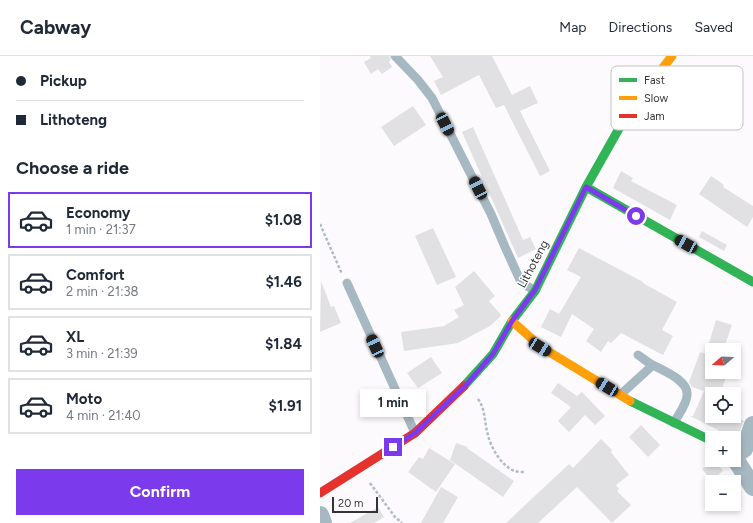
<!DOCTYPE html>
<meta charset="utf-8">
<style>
:root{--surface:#fff;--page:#f6f6f7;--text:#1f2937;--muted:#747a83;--line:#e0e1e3;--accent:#7c3aed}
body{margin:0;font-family:Figtree,sans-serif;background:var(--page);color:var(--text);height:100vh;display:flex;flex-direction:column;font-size:15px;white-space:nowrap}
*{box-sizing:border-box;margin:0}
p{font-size:13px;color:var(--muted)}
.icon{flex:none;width:22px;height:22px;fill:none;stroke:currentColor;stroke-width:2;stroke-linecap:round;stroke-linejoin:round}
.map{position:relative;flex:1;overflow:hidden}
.sheet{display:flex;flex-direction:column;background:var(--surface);width:320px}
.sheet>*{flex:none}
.hud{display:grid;align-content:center;height:88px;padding:0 16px;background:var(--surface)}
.needle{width:26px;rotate:251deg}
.controls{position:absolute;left:385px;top:287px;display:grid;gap:8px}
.controls a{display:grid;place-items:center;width:36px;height:36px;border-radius:0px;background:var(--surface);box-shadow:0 2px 6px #0003;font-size:20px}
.scale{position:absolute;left:12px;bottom:10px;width:46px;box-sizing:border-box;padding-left:4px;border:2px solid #343335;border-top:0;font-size:11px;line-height:14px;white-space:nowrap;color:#343335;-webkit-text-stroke:3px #fff;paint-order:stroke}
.end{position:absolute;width:18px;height:18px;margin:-9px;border:5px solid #7c3aed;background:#fff;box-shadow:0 0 0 2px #fff}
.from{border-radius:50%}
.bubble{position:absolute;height:28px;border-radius:0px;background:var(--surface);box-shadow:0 2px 6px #0003;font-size:13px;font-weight:700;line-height:28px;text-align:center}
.car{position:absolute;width:12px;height:24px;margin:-12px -6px;border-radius:5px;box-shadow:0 0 3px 1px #0007;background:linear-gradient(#222 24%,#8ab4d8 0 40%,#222 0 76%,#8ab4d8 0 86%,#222 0)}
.hud b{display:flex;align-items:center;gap:14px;height:38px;font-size:15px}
.hud b+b{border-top:1px solid var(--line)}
.hud i{width:10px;height:10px;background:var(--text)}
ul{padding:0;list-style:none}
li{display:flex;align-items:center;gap:12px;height:56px;margin:0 8px 6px;padding:0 8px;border:2px solid var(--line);border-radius:0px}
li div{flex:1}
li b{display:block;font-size:15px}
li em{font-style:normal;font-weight:700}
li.on{border-color:var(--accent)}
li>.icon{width:36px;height:36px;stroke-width:1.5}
h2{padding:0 16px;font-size:18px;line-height:48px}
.button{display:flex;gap:8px;margin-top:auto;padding:8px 16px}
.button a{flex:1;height:46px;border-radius:0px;background:var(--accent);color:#fff;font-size:16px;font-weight:700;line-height:46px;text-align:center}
header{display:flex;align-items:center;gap:24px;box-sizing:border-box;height:56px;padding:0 20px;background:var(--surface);border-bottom:1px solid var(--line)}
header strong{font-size:19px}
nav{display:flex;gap:22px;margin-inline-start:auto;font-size:14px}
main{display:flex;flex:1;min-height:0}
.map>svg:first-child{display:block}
.building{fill:#e1e0e2}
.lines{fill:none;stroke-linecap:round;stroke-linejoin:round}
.path{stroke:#b1bcc2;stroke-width:2.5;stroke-dasharray:3 2;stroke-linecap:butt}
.lane{stroke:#a6b8c1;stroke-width:9}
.street{stroke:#a6b8c1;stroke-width:18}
.fast{stroke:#30b455;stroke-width:9}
.slow{stroke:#ff9f0a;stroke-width:9}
.jam{stroke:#e5322d;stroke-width:9}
.route{stroke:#7c3aed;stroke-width:5}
.labels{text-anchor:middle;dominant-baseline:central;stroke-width:3;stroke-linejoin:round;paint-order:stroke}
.street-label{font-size:12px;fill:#343335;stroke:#fff}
.key{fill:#fff;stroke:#c2c2c2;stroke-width:1}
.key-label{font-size:11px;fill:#343335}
</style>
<header>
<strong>Cabway</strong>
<nav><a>Map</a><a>Directions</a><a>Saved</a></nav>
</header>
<main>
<section class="sheet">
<div class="hud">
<b><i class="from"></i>Pickup</b>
<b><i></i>Lithoteng</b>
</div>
<h2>Choose a ride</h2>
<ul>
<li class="on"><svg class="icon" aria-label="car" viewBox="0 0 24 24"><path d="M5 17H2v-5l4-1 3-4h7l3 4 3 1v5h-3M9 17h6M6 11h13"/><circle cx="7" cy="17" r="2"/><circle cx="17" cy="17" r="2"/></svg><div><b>Economy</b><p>1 min · 21:37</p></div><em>$1.08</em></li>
<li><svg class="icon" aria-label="car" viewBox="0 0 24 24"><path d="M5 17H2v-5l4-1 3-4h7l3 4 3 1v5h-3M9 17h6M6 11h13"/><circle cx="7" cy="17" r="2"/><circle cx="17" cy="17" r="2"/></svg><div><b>Comfort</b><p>2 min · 21:38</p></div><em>$1.46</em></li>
<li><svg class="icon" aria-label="car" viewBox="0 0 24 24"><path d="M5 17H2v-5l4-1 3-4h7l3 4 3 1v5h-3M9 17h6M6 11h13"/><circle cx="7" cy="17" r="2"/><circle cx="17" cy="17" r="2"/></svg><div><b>XL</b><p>3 min · 21:39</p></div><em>$1.84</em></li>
<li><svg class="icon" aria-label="car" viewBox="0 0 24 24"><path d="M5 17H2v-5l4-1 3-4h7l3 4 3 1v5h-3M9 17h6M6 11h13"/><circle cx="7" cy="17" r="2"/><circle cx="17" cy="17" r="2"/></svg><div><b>Moto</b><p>4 min · 21:40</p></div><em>$1.91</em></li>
</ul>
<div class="button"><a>Confirm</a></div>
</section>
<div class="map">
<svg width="433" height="467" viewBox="0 0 433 467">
<rect width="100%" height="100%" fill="#fcfafd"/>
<path class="building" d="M50 0H69L71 4 69 6 72 11 62 18 58 13 51 18 44 6 51 2Z
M110 0H172L192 39 210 30 218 47 200 55 230 115 220 120 184 49 176 52 159 19 121 39 114 25 123 21Z
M93 50 106 69 74 90 61 71Z
M153 71 203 184 210 181 216 193 198 202 142 76Z
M301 115 313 122 311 125 357 149 350 164 293 132Z
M391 120 404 129 403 131 433 150V161L427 171 379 138Z
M113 172 136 221 117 229 95 180Z
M382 175 407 189 404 195 379 181Z
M259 192 323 226V227L357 246 342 274 353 280 343 299 301 277 291 287 288 285 281 296 266 285 274 273 252 258 241 281 221 271 230 253 239 258 261 221 247 214Z
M154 215 175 240 169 245 181 259 180 261 170 270 138 287 84 295 81 276 124 270 139 261 134 254 144 249 135 231Z
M1 225 11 251 14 250 21 267 0 276Z
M396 264 412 269 404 292 389 287Z
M380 296 392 300V316H408L400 338H392V360H414L424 365 415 386 414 385V382H407L403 380 398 374 370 360H373L384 335 372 331 369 326Z
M111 301 122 317 98 332 87 317Z
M238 327 257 340 262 336 285 360 275 369 265 359 249 376 238 365 251 351 231 337Z
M321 369 340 389 328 401 309 381Z
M281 383 292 394 291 396 309 419 296 429 299 433 297 435 311 449 292 467 257 431 218 467H186L249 408 253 412Z
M136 387 148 391 147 392 194 425 183 441 130 404Z
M109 392 135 408 116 436 88 416 99 401 103 403Z
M395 404 403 415 391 424 382 413Z
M121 431 138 441 123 467H101Z
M58 451 64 461 54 467H30Z"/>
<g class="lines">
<path class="path" d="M0 168 22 218
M158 343C166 354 164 366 168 379 171 392 182 411 195 415 198 416 202 416 205 416
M50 427 75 461 82 467"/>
<path class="lane" d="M75 0 98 24 112 42 171 158 185 191 201 226 215 235
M27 227 95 377
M318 299C323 302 327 306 331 308 341 314 369 324 367 339 367 348 358 359 354 367
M300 339 333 309"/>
<path class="street" d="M414 400 424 393 433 369
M414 401 433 431
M0 459 3 467"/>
<path class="fast" d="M266 131 433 226
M144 330 173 298 192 265 215 235 266 131 301 69
M310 345 392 385"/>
<path class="slow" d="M301 69 307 58 352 0
M192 265 221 291 310 345"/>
<path class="jam" d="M0 437 95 377 144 330"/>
</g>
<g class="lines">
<path class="route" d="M73 391 95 377 146 329 173 298 192 265 215 234 266 131 316 160"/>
</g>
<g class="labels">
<g class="street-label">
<text transform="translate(213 208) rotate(-62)">Lithoteng</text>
</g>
</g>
<rect x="291" y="10" width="132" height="64" rx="6" class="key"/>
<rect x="299" y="22" width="18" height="4" fill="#30b455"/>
<rect x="299" y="40" width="18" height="4" fill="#ff9f0a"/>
<rect x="299" y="58" width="18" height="4" fill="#e5322d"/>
<g class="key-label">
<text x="324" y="28">Fast</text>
<text x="324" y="46">Slow</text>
<text x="324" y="64">Jam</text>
</g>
</svg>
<div class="controls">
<a><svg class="needle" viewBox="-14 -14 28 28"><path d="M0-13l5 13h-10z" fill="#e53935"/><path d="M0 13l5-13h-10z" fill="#747a83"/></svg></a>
<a><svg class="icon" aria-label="locate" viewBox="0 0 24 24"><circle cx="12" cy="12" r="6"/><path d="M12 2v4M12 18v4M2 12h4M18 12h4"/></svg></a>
<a>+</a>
<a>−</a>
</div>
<div class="scale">20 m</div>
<i class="end from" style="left:316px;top:160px"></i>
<i class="end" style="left:73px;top:391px"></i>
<div class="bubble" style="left:40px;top:333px;width:66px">1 min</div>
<i class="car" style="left:125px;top:68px;rotate:153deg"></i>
<i class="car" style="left:158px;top:132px;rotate:333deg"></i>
<i class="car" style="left:366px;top:188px;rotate:299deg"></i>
<i class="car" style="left:55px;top:290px;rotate:335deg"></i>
<i class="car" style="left:220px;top:291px;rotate:121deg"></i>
<i class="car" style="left:287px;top:331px;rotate:301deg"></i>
</div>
</main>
